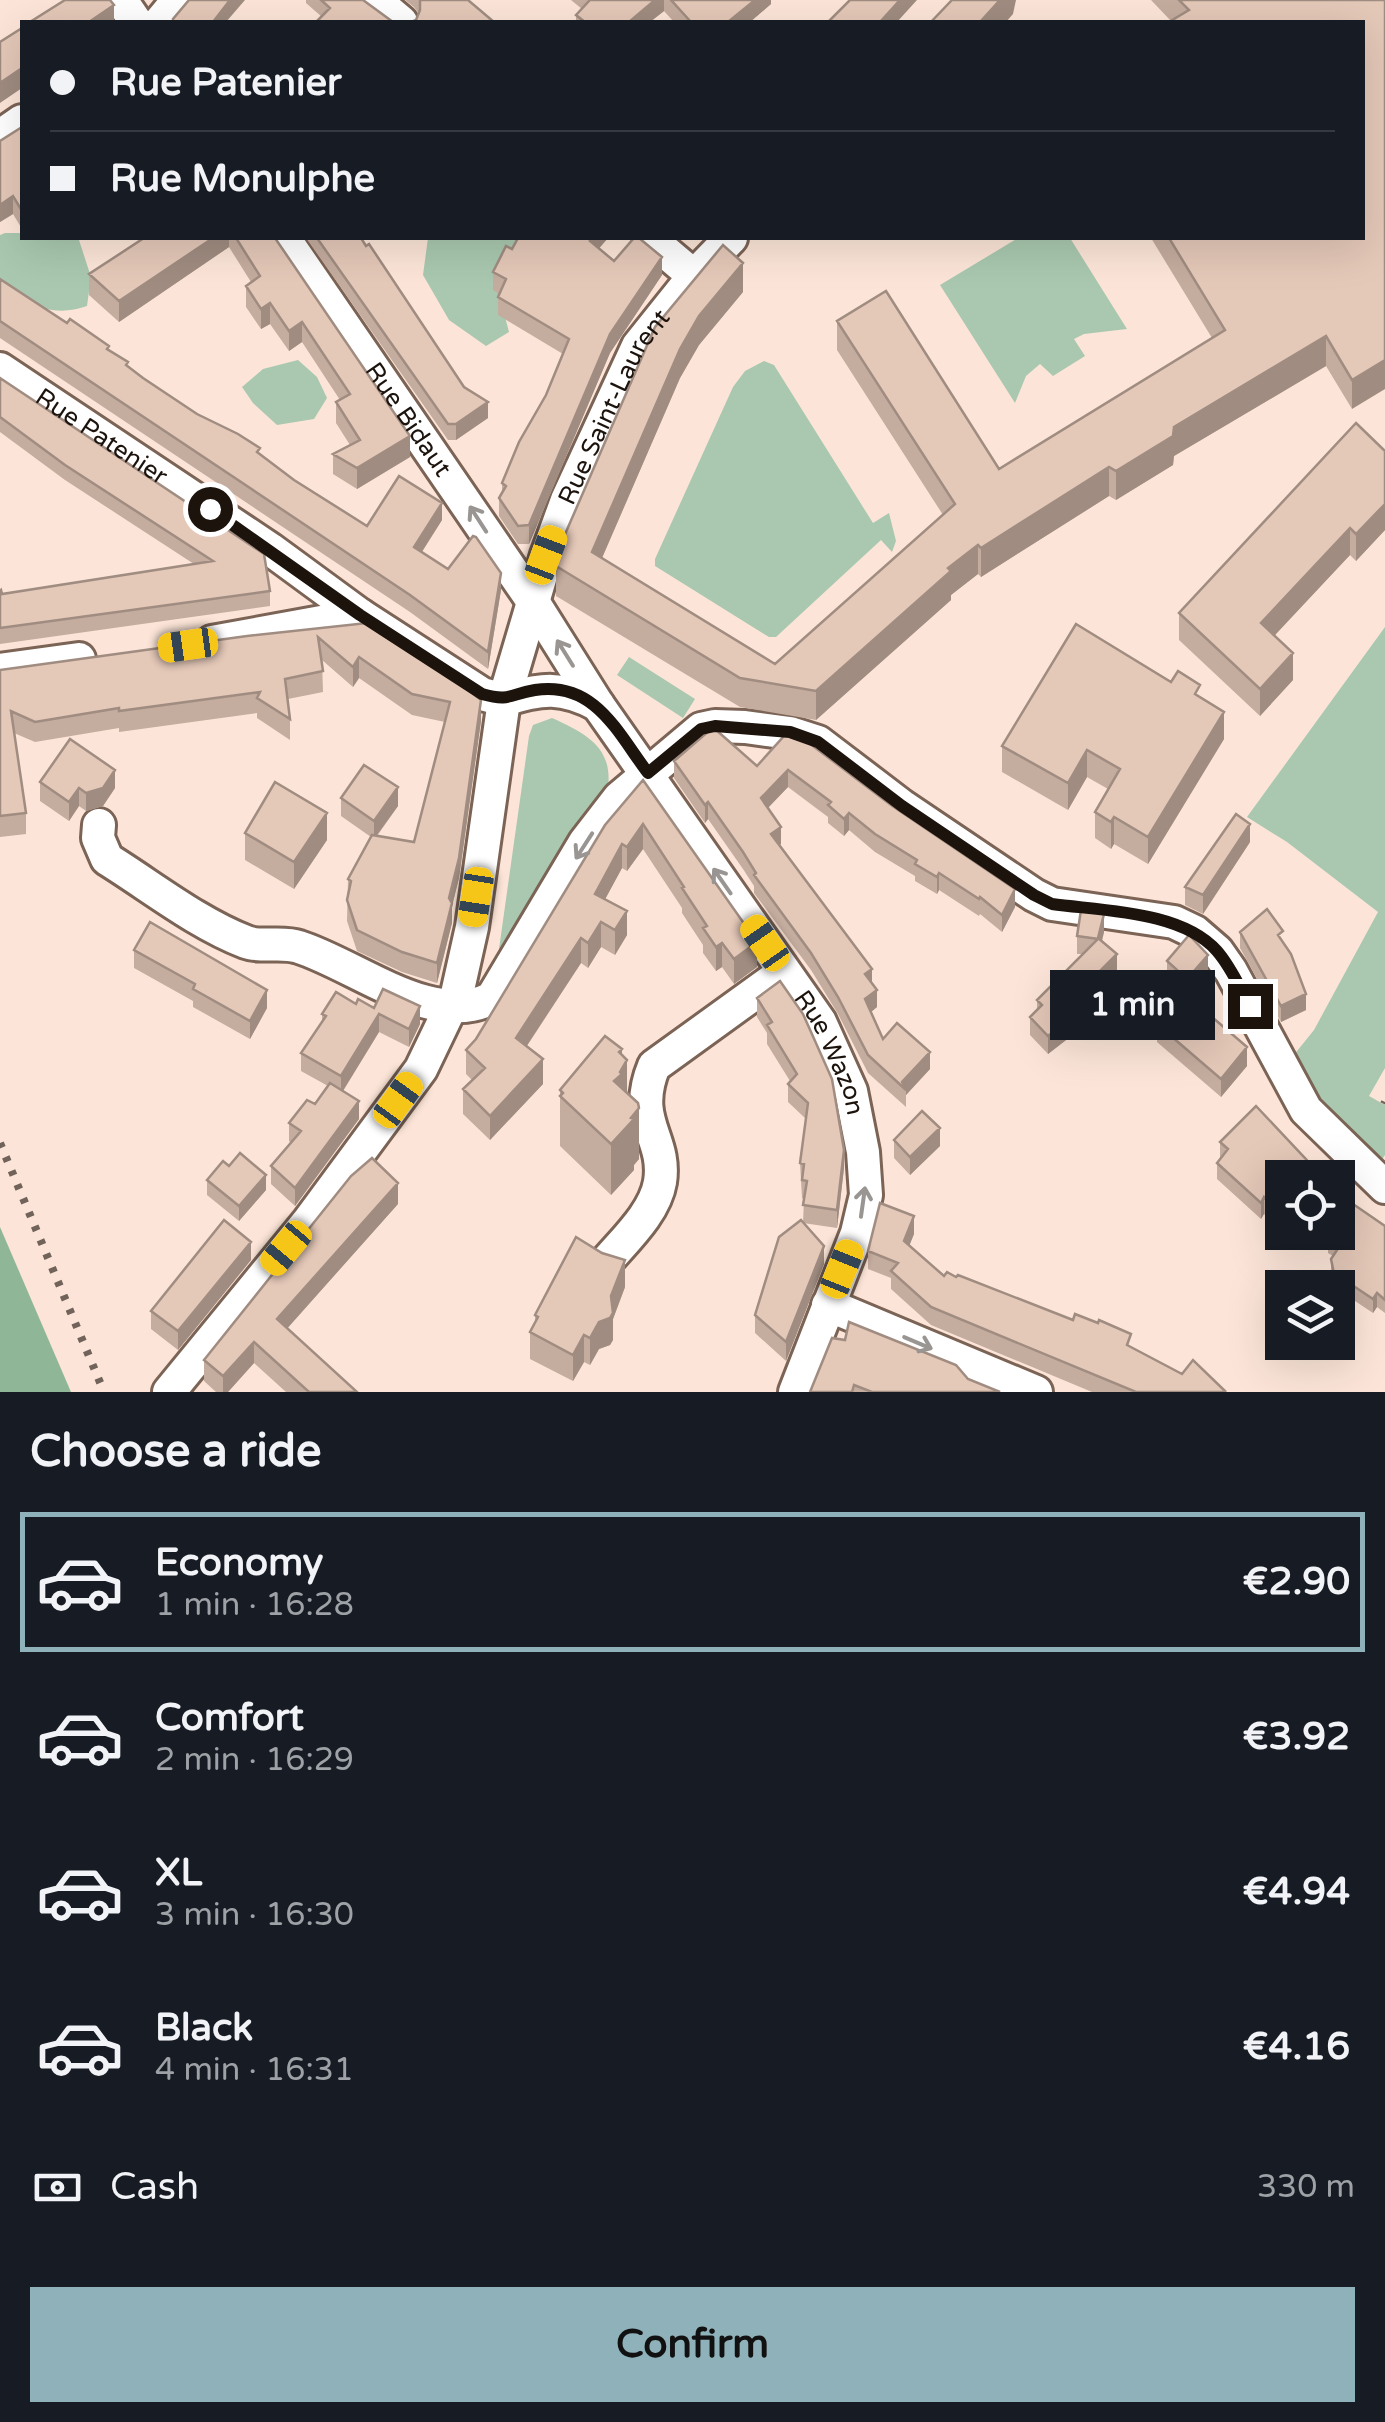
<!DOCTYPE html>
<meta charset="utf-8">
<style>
:root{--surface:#171b24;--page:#242831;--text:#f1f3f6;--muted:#9ea1a6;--line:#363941;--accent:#8fb1b9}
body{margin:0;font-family:"Varela Round",sans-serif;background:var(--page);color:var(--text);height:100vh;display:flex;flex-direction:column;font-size:38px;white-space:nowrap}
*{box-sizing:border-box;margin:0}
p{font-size:32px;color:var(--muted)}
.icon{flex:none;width:55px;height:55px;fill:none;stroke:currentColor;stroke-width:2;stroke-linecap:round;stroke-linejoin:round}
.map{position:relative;height:1392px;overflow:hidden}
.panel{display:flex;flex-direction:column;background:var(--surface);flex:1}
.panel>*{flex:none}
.banner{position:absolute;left:20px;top:20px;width:1345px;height:220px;border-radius:0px;box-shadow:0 10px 40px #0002;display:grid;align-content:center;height:220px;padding:0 30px;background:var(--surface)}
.controls{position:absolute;left:1265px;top:1160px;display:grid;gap:20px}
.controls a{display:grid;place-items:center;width:90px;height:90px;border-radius:0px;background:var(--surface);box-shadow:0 10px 40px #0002;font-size:50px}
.end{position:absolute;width:45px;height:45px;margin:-22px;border:12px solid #1c130d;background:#fff;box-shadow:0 0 0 5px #fff}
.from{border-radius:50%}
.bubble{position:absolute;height:70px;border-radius:0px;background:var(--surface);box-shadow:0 10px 40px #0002;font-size:32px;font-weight:700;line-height:70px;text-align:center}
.car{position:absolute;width:30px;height:60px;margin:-30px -15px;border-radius:12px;box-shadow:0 0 8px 2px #0007;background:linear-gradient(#f5c518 24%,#345 0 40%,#f5c518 0 76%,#345 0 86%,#f5c518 0)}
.banner b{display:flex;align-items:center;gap:35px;height:95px;font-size:38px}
.banner b+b{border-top:2px solid var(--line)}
.banner i{width:25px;height:25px;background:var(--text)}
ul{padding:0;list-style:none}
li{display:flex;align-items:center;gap:30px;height:140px;margin:0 20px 15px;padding:0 10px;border:5px solid transparent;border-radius:0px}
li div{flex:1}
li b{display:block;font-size:38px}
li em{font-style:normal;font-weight:700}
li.on{border-color:var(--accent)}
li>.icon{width:90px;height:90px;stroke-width:1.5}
h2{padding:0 30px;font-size:45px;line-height:120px}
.pay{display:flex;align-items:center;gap:25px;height:110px;padding:0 30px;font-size:38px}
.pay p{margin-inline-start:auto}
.primary-button{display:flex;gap:20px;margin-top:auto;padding:20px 30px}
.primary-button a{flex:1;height:115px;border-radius:0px;background:var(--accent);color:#111;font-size:40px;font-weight:700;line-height:115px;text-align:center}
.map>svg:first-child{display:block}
.green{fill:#a9c8af}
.forest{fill:#90b698}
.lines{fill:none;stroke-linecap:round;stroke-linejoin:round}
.minor-casing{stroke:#7b6355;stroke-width:38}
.minor{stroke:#fff;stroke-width:32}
.rail{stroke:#71635a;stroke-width:8;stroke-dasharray:5 10;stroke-linecap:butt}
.wall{fill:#c4ac9e}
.shaded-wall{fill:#a08c81}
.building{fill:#e4c8b8;stroke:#a08c81;stroke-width:2.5}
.oneway{stroke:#999592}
.route{stroke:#1c130d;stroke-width:12}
.labels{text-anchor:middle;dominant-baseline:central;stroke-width:8;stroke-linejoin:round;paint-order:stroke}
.street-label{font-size:25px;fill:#1c130d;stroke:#fff}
</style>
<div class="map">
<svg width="1385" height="1392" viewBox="0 0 1385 1392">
<rect width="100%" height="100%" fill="#fce5d8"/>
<path class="green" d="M5 233H22V238H83L79 240 91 277 87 306C54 318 27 305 0 287V235Z
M428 238H522L496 283 509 332 486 346 449 320 423 275Z
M1018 238H1070L1127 329 1084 334 1074 339 1085 356 1053 376 1040 364 1026 376 1015 403 940 285Z
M298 360 317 377 327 398 314 419 277 425 253 403 242 387 263 369Z
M764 361 774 365 873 523 889 513 896 541 892 552 881 540 776 637H769L655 566V559L733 387 745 371Z
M1385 627V1068L1369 1096 1385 1105V1155L1381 1161 1318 1102 1293 1056 1314 1030 1378 912 1287 842 1247 817Z
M629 657 695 699 683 718 617 675Z
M552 718C592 736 617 751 606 799L498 956 529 736 533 725Z"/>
<path class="forest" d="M0 1227 71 1392H0Z"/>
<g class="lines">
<g class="minor-casing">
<g id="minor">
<path d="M121 0 136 22"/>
<path d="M375 0 401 22"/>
<path d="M160 22 178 0"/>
<path d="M0 136 22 121"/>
<path id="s1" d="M284 238 532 600 598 705 820 1022 851 1091 863 1152 866 1195 857 1233 795 1392"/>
<path d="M649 238 694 276"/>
<path id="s2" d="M0 369 270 549 360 615 482 694 504 700"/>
<path d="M212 642 360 615"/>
<path d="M0 670 79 659"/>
<path d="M504 700C542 688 562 686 598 705"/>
<path d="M99 825 98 838 107 859C152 887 197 923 246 942 262 948 282 941 299 947 356 965 433 1029 492 998L585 842 619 798 701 729 715 726 745 727 790 733 818 742 902 806 1034 895 1052 904 1174 922 1195 932 1217 951 1231 971 1306 1110 1385 1187"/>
<path d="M607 1261C626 1239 655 1212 660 1182 667 1137 631 1122 654 1066L784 972"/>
<path d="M828 1305 1036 1392"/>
<path id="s3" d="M169 1392 308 1222 421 1069 457 994 472 927 504 700 547 555 567 500 638 346 694 276 731 238"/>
</g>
</g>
<use href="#minor" class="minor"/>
<path class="rail" d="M1384 1104 1385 1102
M0 1143 104 1392"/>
</g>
<path class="wall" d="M306 0H363L322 17 306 3Z
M405 0H468L416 20 419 14 414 7Z
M571 0H771V4L750 22H674L664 11 650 22H576V15L582 9Z
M1151 0H1385L1352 409 1326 366 1174 456 1173 465 1116 500 1109 496 981 577 978 574 951 595V600L816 720 740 707 556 596V566L655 327 743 292 699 345 680 378 602 558 775 664 943 515 837 350V321L999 469 1212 338 1151 238H1362L1171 21Z
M22 127V229L13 214 0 222V141Z
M144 238H275L410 457 357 489 333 474V454L350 445 336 423V402L340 400 302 342 289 351 270 324 261 329 246 307V286L251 282 229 247 119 322 89 295V274Z
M306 238H361L464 387 488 418 456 440H448Z
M608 238 599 248 614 261 662 275 610 353 529 544H518L499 516V498L502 493V483L546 395 563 354 498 315V297L499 294 493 290V272L512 249Z
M0 279 109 350 143 378 260 454 294 480 367 526 442 520 422 552 448 569 501 590 488 669 410 612 0 338Z
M0 378 270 591V606L0 644V591L2 594 194 564 65 480 0 432Z
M1385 451V530L1356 561 1350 555 1274 635 1293 680 1260 716 1179 640V613Z
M367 623 481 721 459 878 452 906V923L437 983 402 972 357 951 347 921 348 879 371 837 341 816V798L398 806 377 836 414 842 445 722 412 715 359 678 353 687 322 660 323 692 288 699 290 719V740L257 718V713L119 732V728L35 742 14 733 26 813V834L0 837V670Z
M1171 682 1200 697 1224 739 1148 864 1114 844 1111 849 1095 838V812L1108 789 1087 777 1068 810 1002 772V746Z
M785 735 1015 907 1002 932 980 914 979 916 939 890 937 894 915 881V876L875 852 849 830 844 836 828 823V817L788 787 768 808 781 844 779 845 872 983 877 1007 871 1012 883 1039 930 1069 906 1095V1107L868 1073 838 1014 811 970 754 893V886L743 869 708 819 705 823 674 778V761L757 766Z
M643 780 757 967 734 984 722 967 716 971 703 953V945L682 913V908L643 849 627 871 622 868 605 899 627 935 615 955 601 947 588 968 581 963 527 1046 543 1084 490 1140 463 1114V1089L472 1080 466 1074V1050L476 1039Z
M40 782 115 788 103 806 86 811 79 806 69 821 40 801Z
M245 833 327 840 294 889 245 860Z
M1250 842 1203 914 1185 905V887Z
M1104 932 1102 941 1117 972 1087 1003V1014L1079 1022V1030L1048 1054 1030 1035V1017L1037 1010V1000L1082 954H1077V936Z
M1240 932 1283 942 1306 1010 1281 1022 1240 948Z
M134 950 267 1008 250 1039 193 1007V1001L134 968Z
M1167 961 1208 973 1188 997 1247 1066 1221 1097 1157 1042V1024L1183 994 1167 979Z
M780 981 844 1168 837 1228 803 1223 824 1264 786 1361 755 1333V1315L803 1223 804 1199 802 1198 800 1163 806 1119 788 1102V1084L790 1081 767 1044V1033L757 1017V998Z
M356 1004 374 1008 420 1024 409 1047 379 1032 343 1091 359 1119 295 1206 271 1184V1166L291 1143 289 1141V1123L315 1104 328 1086 301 1071V1053L322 1022V1014Z
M622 1054 627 1093 639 1159 634 1165V1170L611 1195 560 1146V1090Z
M894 1140 940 1146 910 1175 894 1158Z
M1220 1142 1318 1178H1282V1224L1278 1228 1264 1214 1261 1219 1217 1179V1163L1220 1158Z
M207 1180 266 1190 239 1221 207 1195Z
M398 1204 287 1328 357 1392H286L254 1363 228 1392H216L204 1381V1360Z
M1385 1226V1313L1377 1307 1373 1313 1346 1295 1338 1288H1334L1331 1273V1259L1333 1256 1328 1253V1239Z
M914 1234 909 1245 944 1276 956 1277 1131 1347 1182 1374 1225 1392H1092L931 1325 891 1289V1278L868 1269V1251Z
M251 1260 178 1350 151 1329V1311Z
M625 1287 613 1319V1340L610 1345 599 1349 590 1365 584 1362 573 1381 530 1359V1332L535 1322V1315Z
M832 1338 968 1379 1000 1392H810Z"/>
<path class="shaded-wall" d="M230 0H245L226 22H213Z
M655 0H664V11L650 22H629Z
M755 0H771V4L750 22H728Z
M900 0H917L897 22H880Z
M1000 0H1016L1013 14 1006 22H980Z
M114 5V22H89Z
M22 68V88L0 103V83Z
M13 196V214L0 222V205Z
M213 238H229V247L119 322V301Z
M593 238H608L590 259V241Z
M662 257V275L610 353 529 544V525L610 334Z
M743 263V292L699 345 680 378 592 581V552L680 349 699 316Z
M270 303V324L261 329V309Z
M302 322V342L289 351V331Z
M1326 336V366L1174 456 1173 465 1116 500V471L1174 427Z
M1385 360V389L1352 409V380Z
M488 402V418L456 440V424Z
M410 436V457L357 489V468Z
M1109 467V496L981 577V548Z
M442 503V520L414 564V547Z
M1385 504V530L1356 561V534Z
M1350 528V555L1261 650V623Z
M978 545V574L951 595V600L816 720V691L948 568Z
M501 573V590L488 669V652Z
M1293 653V680L1260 716V689Z
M359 657V678L353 687V667Z
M481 700V721L459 878 452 906V923L437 983V963L449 898Z
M1224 712V739L1148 864V837Z
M1087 750V777L1068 810V783Z
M115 770V788L103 806 86 811V793Z
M788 770V787L761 815V798Z
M398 787V806L374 839V821Z
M79 788V806L69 821V802Z
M708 802V819L705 823V805Z
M327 813V840L294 889V862Z
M849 813V830L844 836V819Z
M1114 817V844L1111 849V822Z
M643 824V849L627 871V847Z
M1250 824V842L1203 914V895Z
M781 827V844L771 851V834Z
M622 844V868L595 918V894Z
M939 873V890L937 894V877Z
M1015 889V907L1002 932V915Z
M627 911V935L615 955V930Z
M1104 914V932L1098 956V938Z
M601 922V947L588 968V943Z
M581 938V963L516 1062V1038Z
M757 942V967L734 984V959Z
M722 943V967L716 971V947Z
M1117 954V972L1087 1003V1014L1079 1022V1030L1048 1054V1036L1075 1008 1081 990Z
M1208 955V973L1187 997V979Z
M872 969V987L865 974Z
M267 990V1008L250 1039V1021Z
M877 990V1007L865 1017V999Z
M1306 994V1010L1281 1022V1006Z
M420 1006V1024L409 1047V1029Z
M379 1014V1032L341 1094V1076Z
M1247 1047V1066L1221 1097V1079Z
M622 1049V1069L627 1060V1110L614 1081 619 1052Z
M930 1052V1069L906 1095V1090L902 1082Z
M543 1059V1084L490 1140V1116Z
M359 1101V1119L295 1206V1188Z
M639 1108V1159L634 1165V1170L611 1195V1144Z
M940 1128V1146L910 1175V1157Z
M844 1150V1168L837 1228V1210Z
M266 1175V1190L239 1221V1206Z
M398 1183V1204L277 1340V1319Z
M1264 1197V1214L1261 1219V1203Z
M1282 1208V1224L1278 1228V1212Z
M914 1216V1234L904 1259V1241Z
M251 1242V1260L178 1350V1331Z
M824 1246V1264L786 1361V1342Z
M625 1260V1287L613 1319V1340L610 1345 599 1349 590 1365V1338L611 1296Z
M1346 1281V1295L1338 1307V1293Z
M1377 1293V1307L1373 1313V1299Z
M584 1335V1362L573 1381V1355Z
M254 1342V1363L228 1392H223V1376Z"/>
<path class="building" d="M65 0H110L114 5 89 22H30Z
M189 0H230L213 22H173V19Z
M321 0H363L393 22H316L330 8Z
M420 0H468L494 22H411L416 20 420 10Z
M590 0H655L629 22H585L576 15Z
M671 0H755L728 22H691Z
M850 0H900L880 22H828Z
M952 0H1000L980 22H931Z
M1179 0H1385V360L1352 380 1326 336 1174 427 1173 436 1116 471 1109 467 981 548 978 545 948 568 951 571 816 691 740 678 556 566 566 532 655 327 723 245 743 263 699 316 680 349 592 552 775 664 955 504 837 321 886 291 999 469 1225 330 1169 238H1362V22H1169L1189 10Z
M22 28V68L0 83V42Z
M22 127V211L13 196 0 205V141Z
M144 238H213L119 301 89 274Z
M236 238H275L410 436 357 468 333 454 360 440 336 402 350 394 302 322 289 331 270 303 261 309 246 286 260 276Z
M317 238H361L366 246 369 244 464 387 488 402 456 424H448Z
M518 238H593L590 241 614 261 634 238H639L662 257 610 334 529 525 518 526 499 498 506 486 502 483 519 442 546 395 569 339 498 297 506 279 493 272 506 246 512 249Z
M0 279 67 323 70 319 109 346 107 349 128 362 126 365 143 378 197 414 238 434 260 448 257 452 294 480 367 526 399 476 442 503 414 547 448 569 473 536 476 537 501 573 488 652 410 595 0 321Z
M0 378 264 554 270 591 0 628V591L1 590 2 594 213 561 65 465 0 417Z
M1356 423 1385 451V504L1356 534 1350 528 1261 623 1293 653 1260 689 1179 613Z
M367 623 462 685 481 700 459 858 449 898 452 903 437 963 402 952 357 930 347 900 351 881 348 879 372 835 414 842 450 702 412 694 359 657 353 667 318 637 323 671 285 679 290 719 257 698 260 692 119 711V708L35 722 11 711 26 813 0 816V670L247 636Z
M1076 624 1171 682 1178 671 1200 685 1195 694 1224 712 1148 837 1114 817 1111 822 1095 812 1120 769 1087 750 1068 783 1002 746Z
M715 729 757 766 785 735 809 743 891 805 1015 889 1002 915 980 897 979 899 939 873 937 877 915 864 917 860 875 834 849 813 844 819 828 805 831 802 788 770 761 798 781 827 771 834 872 969 865 974 877 990 865 999 883 1039 897 1023 930 1052 902 1082 906 1090 868 1055 838 997 811 953 754 875 756 873 743 852 708 802 705 805 674 761 710 730Z
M70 739 115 770 103 788 86 793 79 788 69 802 40 782Z
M364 765 398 787 374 821 341 798Z
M643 780 757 942 734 959 722 943 716 947 703 928 707 926 682 888 684 887 643 824 627 847 622 844 595 894 627 911 615 930 601 922 588 943 581 938 516 1038 543 1059 490 1116 463 1089 485 1068 466 1050 476 1039 605 825Z
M275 782 327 813 294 862 245 833Z
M1236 814 1250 824 1203 895 1185 887Z
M1267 909 1283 931 1278 935 1291 954 1306 994 1281 1006 1240 932Z
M1081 910 1104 914 1098 938 1117 954 1081 990 1087 996 1075 1008 1079 1012 1048 1036 1030 1017 1042 1005 1037 1000 1098 939 1077 936Z
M150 922 267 990 250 1021 193 989 195 984 134 950Z
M1189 935 1208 955 1187 979 1167 961Z
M780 981 803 1014 832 1079 844 1150 837 1210 803 1205 807 1181 802 1180 804 1164 800 1163 808 1103 788 1084 797 1074 767 1025 772 1022 757 998Z
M383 989 420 1006 409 1029 379 1014 341 1076 301 1053 326 1016 322 1014 336 992 356 1004 358 999 374 1008Z
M1184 993 1247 1047 1221 1079 1157 1024Z
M605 1036 622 1049 619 1052 627 1060 620 1072 622 1074 614 1081 638 1103 639 1108 631 1118 634 1119 611 1144 560 1096 563 1093 560 1090Z
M330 1083 359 1101 295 1188 271 1166 301 1131 289 1123 307 1100 315 1104Z
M1256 1106 1318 1172 1312 1178H1282V1208L1278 1212 1264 1197 1261 1203 1217 1163 1228 1149 1220 1142Z
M922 1111 940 1128 910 1157 894 1140Z
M240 1153 266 1175 239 1206 207 1180 223 1161 229 1166Z
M372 1158 398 1183 277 1319 357 1392H309L254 1342 223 1376 204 1360 351 1176Z
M880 1203 914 1216 904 1241 944 1276 947 1272 956 1277 958 1275 1073 1320 1075 1314 1098 1323 1099 1320 1131 1334 1127 1345 1182 1374 1193 1360 1225 1391 1223 1392H1136L931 1307 891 1271 898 1263 868 1251Z
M1353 1204 1385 1226V1300L1377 1293 1373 1299 1346 1281 1338 1293 1331 1259 1339 1247 1328 1239 1332 1232H1338V1226Z
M224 1220 251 1242 178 1331 151 1311Z
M801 1220 824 1246 786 1342 755 1315 779 1237Z
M576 1237 602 1253 625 1260 611 1296 613 1313 610 1318 599 1322 590 1338 584 1335 573 1355 530 1332 538 1317 535 1315Z
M849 1322 956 1365 968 1379 1000 1392H872L854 1385 852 1392H810L832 1338 845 1340Z"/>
<defs><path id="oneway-shaft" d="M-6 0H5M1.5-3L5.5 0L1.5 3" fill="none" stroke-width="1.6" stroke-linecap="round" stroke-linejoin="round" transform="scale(2.5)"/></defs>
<g class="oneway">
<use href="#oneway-shaft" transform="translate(478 519) rotate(-123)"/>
<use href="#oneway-shaft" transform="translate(565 653) rotate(-122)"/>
<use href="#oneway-shaft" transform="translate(584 846) rotate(123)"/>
<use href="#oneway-shaft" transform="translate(722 881) rotate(-125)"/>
<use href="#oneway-shaft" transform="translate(863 1202) rotate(-82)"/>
<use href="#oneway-shaft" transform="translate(918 1343) rotate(23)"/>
</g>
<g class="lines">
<path class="route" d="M210 509 360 615 482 694C511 702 509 694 535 690 595 681 617 732 648 773L701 729 715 726 790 732 818 742 902 806 1034 895 1052 904C1103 911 1182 911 1217 951 1231 967 1240 988 1250 1006"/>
</g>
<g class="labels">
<g class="street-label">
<text stroke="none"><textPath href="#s3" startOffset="1105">Rue Saint-Laurent</textPath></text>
<text stroke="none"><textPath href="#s1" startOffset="220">Rue Bidaut</textPath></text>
<text stroke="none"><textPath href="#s2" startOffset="122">Rue Patenier</textPath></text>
<text stroke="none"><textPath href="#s1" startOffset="982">Rue Wazon</textPath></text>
</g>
</g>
</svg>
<div class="controls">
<a><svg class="icon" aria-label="locate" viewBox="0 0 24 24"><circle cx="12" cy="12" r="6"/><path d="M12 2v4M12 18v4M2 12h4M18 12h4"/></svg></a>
<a><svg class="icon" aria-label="layers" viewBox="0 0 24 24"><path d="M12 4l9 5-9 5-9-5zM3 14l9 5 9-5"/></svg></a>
</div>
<i class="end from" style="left:210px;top:509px"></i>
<i class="end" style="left:1250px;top:1006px"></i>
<div class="bubble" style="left:1050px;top:970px;width:165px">1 min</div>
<i class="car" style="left:546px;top:555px;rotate:21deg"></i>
<i class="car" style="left:188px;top:645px;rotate:262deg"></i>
<i class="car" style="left:476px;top:897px;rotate:189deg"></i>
<i class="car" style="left:765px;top:943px;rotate:325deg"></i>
<i class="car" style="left:398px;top:1100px;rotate:36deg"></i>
<i class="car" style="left:286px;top:1248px;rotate:220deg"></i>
<i class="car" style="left:842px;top:1269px;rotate:22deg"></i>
<div class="banner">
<b><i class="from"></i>Rue Patenier</b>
<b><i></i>Rue Monulphe</b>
</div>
</div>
<section class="panel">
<h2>Choose a ride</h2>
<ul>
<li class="on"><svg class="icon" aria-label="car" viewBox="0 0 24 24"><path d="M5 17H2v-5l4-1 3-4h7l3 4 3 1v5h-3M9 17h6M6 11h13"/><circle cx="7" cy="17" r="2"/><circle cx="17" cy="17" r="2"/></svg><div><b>Economy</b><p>1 min · 16:28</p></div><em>€2.90</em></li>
<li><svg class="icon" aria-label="car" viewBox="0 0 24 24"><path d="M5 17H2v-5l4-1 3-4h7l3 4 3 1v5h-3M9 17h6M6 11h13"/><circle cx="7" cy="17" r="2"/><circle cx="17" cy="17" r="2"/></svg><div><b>Comfort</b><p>2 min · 16:29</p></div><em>€3.92</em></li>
<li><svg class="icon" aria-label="car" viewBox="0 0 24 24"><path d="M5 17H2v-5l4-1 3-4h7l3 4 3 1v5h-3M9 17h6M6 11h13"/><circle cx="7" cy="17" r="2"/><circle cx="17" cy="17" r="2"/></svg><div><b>XL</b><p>3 min · 16:30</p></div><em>€4.94</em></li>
<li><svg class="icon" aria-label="car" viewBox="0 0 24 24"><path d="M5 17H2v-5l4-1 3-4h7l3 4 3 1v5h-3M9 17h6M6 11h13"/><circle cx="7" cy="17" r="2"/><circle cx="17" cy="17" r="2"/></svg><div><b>Black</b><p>4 min · 16:31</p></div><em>€4.16</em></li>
</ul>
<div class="pay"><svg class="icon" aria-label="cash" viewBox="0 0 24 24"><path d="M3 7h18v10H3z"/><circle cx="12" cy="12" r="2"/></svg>Cash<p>330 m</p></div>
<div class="primary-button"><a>Confirm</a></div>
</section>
